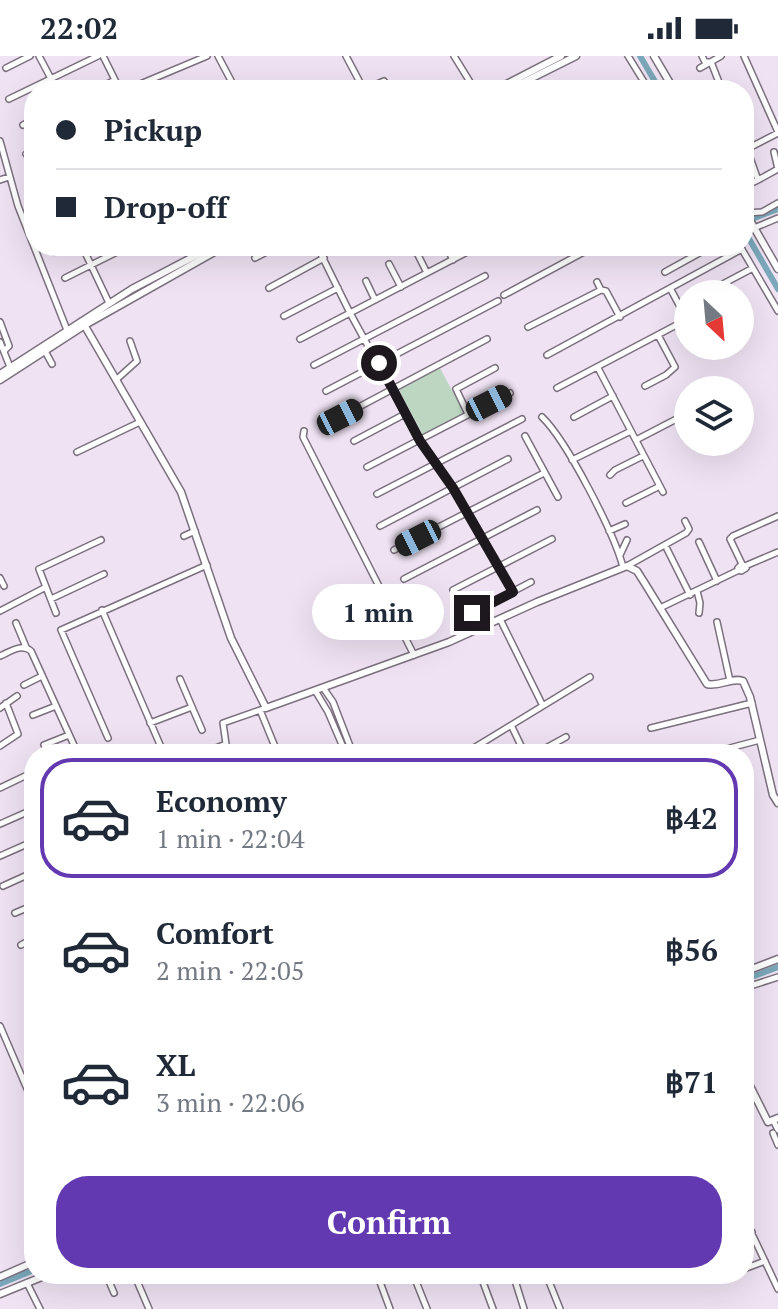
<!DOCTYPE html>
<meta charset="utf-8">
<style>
:root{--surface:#fff;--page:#f6f6f7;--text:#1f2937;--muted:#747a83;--line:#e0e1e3;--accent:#6239b1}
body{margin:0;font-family:"PT Serif",serif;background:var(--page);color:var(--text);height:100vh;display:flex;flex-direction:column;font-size:30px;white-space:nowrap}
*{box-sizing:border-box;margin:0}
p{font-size:26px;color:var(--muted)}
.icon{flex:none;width:44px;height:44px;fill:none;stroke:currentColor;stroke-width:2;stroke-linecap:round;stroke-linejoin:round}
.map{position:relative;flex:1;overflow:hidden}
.drawer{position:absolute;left:24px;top:688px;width:730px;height:540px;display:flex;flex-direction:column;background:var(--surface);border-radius:32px;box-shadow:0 8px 32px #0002}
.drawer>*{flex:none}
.banner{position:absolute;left:24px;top:24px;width:730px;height:176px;border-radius:32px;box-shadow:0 8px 32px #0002;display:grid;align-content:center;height:176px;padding:0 32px;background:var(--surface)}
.needle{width:52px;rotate:154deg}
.buttons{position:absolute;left:674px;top:224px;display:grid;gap:16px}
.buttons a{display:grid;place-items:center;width:80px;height:80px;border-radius:50%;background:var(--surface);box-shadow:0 8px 32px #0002;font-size:40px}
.end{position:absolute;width:36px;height:36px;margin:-18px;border:10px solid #1c181d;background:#fff;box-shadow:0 0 0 4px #fff}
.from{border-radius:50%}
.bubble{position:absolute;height:56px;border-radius:28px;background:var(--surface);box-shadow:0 8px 32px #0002;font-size:26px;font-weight:700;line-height:56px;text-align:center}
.car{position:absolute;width:24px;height:48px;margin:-24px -12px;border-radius:10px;box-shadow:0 0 6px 2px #0007;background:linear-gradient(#222 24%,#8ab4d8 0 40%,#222 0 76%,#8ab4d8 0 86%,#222 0)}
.banner b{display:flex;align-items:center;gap:28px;height:76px;font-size:30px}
.banner b+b{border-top:2px solid var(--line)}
.banner i{width:20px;height:20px;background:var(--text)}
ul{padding:14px 0 0;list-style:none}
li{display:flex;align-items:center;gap:24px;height:120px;margin:0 16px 12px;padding:0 16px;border:4px solid transparent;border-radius:32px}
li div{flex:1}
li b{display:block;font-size:30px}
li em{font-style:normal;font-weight:700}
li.selected{border-color:var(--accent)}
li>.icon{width:72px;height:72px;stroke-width:1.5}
.button{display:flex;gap:16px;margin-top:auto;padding:16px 32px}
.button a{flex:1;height:92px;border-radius:32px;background:var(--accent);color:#fff;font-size:32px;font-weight:700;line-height:92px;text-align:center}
.status{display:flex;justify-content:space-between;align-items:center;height:56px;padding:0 40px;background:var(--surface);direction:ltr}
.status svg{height:22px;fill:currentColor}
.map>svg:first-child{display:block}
.green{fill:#bcd6c1}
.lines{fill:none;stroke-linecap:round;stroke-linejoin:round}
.canal{stroke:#7aa7b9;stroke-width:6}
.minor-casing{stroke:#7b707e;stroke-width:8}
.tertiary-casing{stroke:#7b707e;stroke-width:9}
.minor{stroke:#fff;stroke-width:5}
.tertiary{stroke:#fff;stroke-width:6}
.route{stroke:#1c181d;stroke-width:10}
</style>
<div class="status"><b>22:02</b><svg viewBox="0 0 49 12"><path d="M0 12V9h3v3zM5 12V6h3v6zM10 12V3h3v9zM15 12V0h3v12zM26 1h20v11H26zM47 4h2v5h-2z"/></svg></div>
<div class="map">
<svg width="778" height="1253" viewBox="0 0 778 1253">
<rect width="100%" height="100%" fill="#efe3f3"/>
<path class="green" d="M440 312 464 357 423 379 399 334Z"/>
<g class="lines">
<path class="canal" d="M640 0 660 34
M744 166 778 153
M744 174 778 233
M744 924 778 911
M0 1228 34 1214"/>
<g class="minor-casing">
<path id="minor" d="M39 0 57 34
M103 0 119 32 123 34
M218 0 236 34
M346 0 364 34
M454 0 475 34
M628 0 649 34
M702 0 705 6H711L722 34
M744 0 778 76
M6 12 30 0
M700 12 721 0
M95 34 115 24
M126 34 207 0
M364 34 384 25
M9 43 98 0
M23 69 34 63
M0 85 18 150 67 274
M26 98 34 94
M0 124 9 121
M758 124 778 113 774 96
M30 125 34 123
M744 131 758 124 747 93 778 77
M746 157 762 156 778 147
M754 172 778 162
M82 190 109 247
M317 190 350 257 420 385 453 432 513 536
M446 190 453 204
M740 190 778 255
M55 196 71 190
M417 197 427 217
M255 202 278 190
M389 208 401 231
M665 216 712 190
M65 222 117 196
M366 225 375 244
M597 226 601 234
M269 232 324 202
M704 238 753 212
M504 239 595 190
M284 260 338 232
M0 266 9 290 4 295
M528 271 601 234 606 235 620 261
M300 283 471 194
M0 286 10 311
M45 295 52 308
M547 299 742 193
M314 309 485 220
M598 312 663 436
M117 323 137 305 130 285
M645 330 666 319 675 311 658 279
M557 332 684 265 685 260 670 232
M326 335 498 245
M468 358 456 333 495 312
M340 361 487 283
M542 361C567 385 614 477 623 511
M574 361 613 340
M304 375 303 381 414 599
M525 380 558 441
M636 384 688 357
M354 385 405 358
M77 396 140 366
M572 404 631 375
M367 411 510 337
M610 419 615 414 643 400
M377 438 522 363
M626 447 660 430
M380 470 508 403
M609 475 625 468
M184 480 195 475
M699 486 717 525
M667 493 690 539
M394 494 544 417
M620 499 627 484
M742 508 730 483 733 480 778 460
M742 508 746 512 741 515 738 512Z
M627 510 686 477 689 473 685 465
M745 510 778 496
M0 522 4 530
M404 523 537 454
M453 534 552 483
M697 535 700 547 699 557
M51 543 104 518
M660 552 739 514
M102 554 161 691
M0 555 46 531
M56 557 39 513 101 484
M472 557 531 526
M500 563 542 648
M717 566 730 625
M16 567 26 591
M0 600C10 596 21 587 31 595L78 698
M180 623 192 651
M24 629 42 620
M324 633 333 646 353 698
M316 636 328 656 346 698
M0 652 17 640
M260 654 278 698
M33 659 56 650
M150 667 192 651 202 674
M512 671 525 698
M651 672 752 647
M108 682 61 574 207 509
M44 689 69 679
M0 690 18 678 6 647
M201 698 226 688 223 667 266 652
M464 698 590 621
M535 698 566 681
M707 698 760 684
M0 732 25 720H34
M0 768 34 753
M0 800 34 785
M3 830 34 816
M15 857 34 849
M21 889 34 882
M33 915H34
M744 932 778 921
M0 970 34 1049
M773 1064 778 1074
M773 1077 778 1089
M744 1161 778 1233
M744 1180 752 1176
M744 1213 765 1205
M106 1218 114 1237
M134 1218 149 1253
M377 1218 390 1253
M413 1218 427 1253
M480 1218 493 1253
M513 1218 524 1253
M546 1218 560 1253
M27 1227 40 1253"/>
</g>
<g class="tertiary-casing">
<path id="tertiary" d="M654 0 674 34
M495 34 561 0
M508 34 576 0
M744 154 778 213
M82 265 181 436 231 582 266 652 449 586 537 546 627 510 637 515 644 526 707 628C720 631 731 621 743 625L750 641 773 739 778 747
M0 318 132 233 214 190
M0 324 85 269 225 190
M744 916 778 903
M744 1018 768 1066 778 1062
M0 1221 34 1206
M0 1238 49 1218"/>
</g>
<use href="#minor" class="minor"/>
<use href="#tertiary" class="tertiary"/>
</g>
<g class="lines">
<path class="route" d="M379 307 420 385 453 432 513 536 472 557"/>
</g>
</svg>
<div class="buttons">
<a><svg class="needle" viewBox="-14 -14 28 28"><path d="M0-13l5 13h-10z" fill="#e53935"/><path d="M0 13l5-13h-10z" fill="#747a83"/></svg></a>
<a><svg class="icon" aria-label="layers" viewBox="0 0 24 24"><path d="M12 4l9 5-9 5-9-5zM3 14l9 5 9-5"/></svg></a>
</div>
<i class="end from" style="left:379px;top:307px"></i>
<i class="end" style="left:472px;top:557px"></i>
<div class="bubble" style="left:312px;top:528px;width:132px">1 min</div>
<i class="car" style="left:489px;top:347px;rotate:63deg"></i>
<i class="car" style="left:340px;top:361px;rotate:63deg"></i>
<i class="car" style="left:418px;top:482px;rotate:243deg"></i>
<div class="banner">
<b><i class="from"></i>Pickup</b>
<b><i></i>Drop-off</b>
</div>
<section class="drawer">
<ul>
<li class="selected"><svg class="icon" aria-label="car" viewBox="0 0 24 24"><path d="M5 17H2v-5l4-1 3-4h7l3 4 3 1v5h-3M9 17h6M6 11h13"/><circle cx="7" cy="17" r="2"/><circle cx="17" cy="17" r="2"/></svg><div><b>Economy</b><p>1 min · 22:04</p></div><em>฿42</em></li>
<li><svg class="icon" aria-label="car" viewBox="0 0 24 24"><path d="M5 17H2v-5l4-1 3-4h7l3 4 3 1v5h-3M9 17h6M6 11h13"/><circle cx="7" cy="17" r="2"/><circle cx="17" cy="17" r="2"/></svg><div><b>Comfort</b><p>2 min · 22:05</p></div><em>฿56</em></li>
<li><svg class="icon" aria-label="car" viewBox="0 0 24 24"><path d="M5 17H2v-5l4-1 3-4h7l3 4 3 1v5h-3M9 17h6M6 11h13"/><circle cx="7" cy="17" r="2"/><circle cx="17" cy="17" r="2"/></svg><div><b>XL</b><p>3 min · 22:06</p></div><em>฿71</em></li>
</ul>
<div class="button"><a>Confirm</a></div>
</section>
</div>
